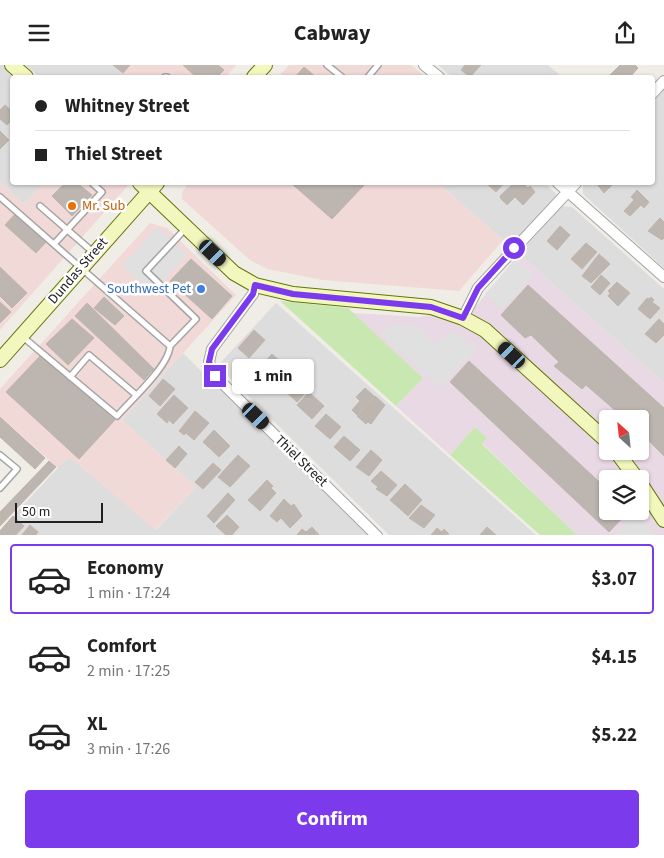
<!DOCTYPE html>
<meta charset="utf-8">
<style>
:root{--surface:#fff;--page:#f2f2f2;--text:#222;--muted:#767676;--line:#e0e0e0;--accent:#7c3aed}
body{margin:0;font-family:"Source Sans 3",sans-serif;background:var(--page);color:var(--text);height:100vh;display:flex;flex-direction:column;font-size:19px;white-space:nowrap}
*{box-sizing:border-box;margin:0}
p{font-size:16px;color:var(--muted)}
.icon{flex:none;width:28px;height:28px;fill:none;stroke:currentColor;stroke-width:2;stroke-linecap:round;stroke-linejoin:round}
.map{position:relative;height:470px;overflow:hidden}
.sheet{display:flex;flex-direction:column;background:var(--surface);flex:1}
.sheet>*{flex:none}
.top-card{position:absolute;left:10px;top:10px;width:645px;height:110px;border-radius:5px;box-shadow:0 1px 4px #0004;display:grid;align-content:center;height:110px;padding:0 25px;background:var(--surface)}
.needle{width:32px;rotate:333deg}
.tools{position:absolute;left:599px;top:345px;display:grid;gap:10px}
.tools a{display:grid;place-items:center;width:50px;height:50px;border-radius:5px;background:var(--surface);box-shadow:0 1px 4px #0004;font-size:25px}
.scale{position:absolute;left:15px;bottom:12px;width:88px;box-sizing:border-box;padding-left:5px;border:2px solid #202020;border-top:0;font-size:14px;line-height:18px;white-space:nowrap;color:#202020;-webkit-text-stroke:4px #fff;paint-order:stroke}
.end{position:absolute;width:22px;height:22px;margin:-11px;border:6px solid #7c3aed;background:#fff;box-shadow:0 0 0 2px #fff}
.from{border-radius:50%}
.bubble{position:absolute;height:35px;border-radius:5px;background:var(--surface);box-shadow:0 1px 4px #0004;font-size:16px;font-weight:700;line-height:35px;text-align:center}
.car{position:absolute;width:15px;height:30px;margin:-15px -8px;border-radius:6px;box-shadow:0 0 4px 1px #0007;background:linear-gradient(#222 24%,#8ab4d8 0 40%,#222 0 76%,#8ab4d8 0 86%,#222 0)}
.top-card b{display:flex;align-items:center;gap:18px;height:48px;font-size:19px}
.top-card b+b{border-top:1px solid var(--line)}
.top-card i{width:12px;height:12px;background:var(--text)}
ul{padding:9px 0 0;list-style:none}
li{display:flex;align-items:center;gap:15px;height:70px;margin:0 10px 8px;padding:0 15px;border:2px solid transparent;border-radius:5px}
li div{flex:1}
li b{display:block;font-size:19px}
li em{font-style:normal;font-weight:700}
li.current{border-color:var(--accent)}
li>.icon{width:45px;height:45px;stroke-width:1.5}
.primary-button{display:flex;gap:10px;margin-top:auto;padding:10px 25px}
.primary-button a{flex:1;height:58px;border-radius:5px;background:var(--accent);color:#fff;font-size:20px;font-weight:700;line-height:58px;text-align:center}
header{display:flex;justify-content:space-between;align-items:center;height:65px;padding:0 25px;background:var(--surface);font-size:22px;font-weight:700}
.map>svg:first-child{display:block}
.residential{fill:#dedddd}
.commercial{fill:#f0d9d7}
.industrial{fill:#e9d9e5;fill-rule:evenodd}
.grass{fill:#c9e7b0}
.parking{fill:#e0e0e0}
.building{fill:#bdb6b0;stroke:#c1b5aa}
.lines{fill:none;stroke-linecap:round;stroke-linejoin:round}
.lane-casing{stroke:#a4a4a4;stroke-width:8}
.street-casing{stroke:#a4a4a4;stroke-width:12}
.secondary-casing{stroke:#64740a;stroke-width:16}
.lane{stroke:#fff;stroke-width:5}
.street{stroke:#fff;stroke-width:10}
.secondary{stroke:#f2f7be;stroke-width:14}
.route{stroke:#7c3aed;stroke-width:6}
.food-dot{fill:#e8710a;stroke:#fff;stroke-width:2}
.shop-dot{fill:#3f7fe0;stroke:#fff;stroke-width:2}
.labels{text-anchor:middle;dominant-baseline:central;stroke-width:5;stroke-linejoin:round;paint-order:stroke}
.food-label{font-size:14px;fill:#c56008;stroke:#fff;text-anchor:start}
.street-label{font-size:14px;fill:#202020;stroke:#fff}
.shop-label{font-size:14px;fill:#366cbe;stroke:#fff;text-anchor:end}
</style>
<header><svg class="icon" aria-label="menu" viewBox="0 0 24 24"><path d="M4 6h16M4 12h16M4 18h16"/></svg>Cabway<svg class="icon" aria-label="share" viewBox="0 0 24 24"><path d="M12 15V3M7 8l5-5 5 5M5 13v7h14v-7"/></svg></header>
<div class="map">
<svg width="664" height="471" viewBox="0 0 664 471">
<rect width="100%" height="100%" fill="#f0ede7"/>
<path class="residential" d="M0 0H3L17 12H12V118H44L24 139 0 117Z
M26 0H130L118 12H39Z
M438 0H548L562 12H452Z
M664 24V203L583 129V120L584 118H652L653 38Z
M438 118H545L557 130 511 182Z
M562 141 572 142 664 224V318L519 189Z
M276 238 536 470H389L219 302 222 296Z
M183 288 209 314 368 470 0 471V465L69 391 156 465 196 422 122 355Z"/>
<path class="commercial" d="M130 0H237L225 12H118Z
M289 0H411L426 12H278Z
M0 117 24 139 44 118H130L0 265Z
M189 118H438L503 175 459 226 323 215 267 204 250 195 182 134V127Z
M150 158 167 163 236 230 122 355 196 422 155 465 69 391 58 403 0 351V324Z"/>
<path class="industrial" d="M519 189 664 318V470H577L482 378 476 362 450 390 396 341 423 313 353 248 420 252 477 240ZM608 354H640V386H608ZM608 414H640V446H608Z"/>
<path class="grass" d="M280 236 348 243 423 313 396 341Z
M475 362 487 373 482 379 577 470H540L450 390Z"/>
<path class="parking" d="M157 162 187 190 152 228 122 201Z
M516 195 534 210 502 245 485 229Z
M390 260 416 261 436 280 451 266 477 284 439 323 381 269Z
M637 446 655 470H615Z"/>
<path class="building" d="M113 0H130L123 8Z
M183 0H218L224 5 217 12H196Z
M465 0H481L470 12 461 5Z
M620 0H635L638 3 630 12H612L610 10Z
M304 2 316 12H295Z
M5 40 12 46V55L7 60 0 54V45Z
M0 66 9 75 0 84Z
M65 118H77L92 130 72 151 52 131Z
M291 118H366L332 154Z
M486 118H504L496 127Z
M514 118H523L528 123 530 121 535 127 523 140 515 132 507 140 501 134 500 131Z
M596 118H614L604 128Z
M637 125 649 137 644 143 641 140 630 151 624 146 634 135 631 132Z
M16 148 47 176 36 188 5 160Z
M660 153 664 157V173L662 175 648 166Z
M560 161 570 170 557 185 547 176Z
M586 178 597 187 582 204 571 194Z
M599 189 610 199 591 218 582 211Z
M191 194 232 231 212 254 170 216Z
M0 202 27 228 12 243 0 231Z
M601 210 610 218 600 230 591 222Z
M617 217 630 228 618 241 608 231 610 228 608 226Z
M528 220 664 343V391L642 369 640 371V354H614L612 351 617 347 586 320 582 324 554 301 559 297 531 270 525 273 501 250Z
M104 232 124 251 115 260 94 243Z
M651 232 654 235 652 237 660 243 650 254 638 244 647 233 649 234Z
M0 237 11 247 0 258Z
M87 238 154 304 144 315 75 251Z
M72 254 94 273 68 300 46 279Z
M659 254 664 259V270L656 278 645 269Z
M254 265 265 275 249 293 238 283Z
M272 289 281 297 283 295 287 298 273 314 260 302Z
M41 290 115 355 79 394 6 327Z
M469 296 608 425V446H629L609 467 450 317Z
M298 309 312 321 297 337 284 325Z
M163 314 175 324 160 341 149 331Z
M365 323 374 331 357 350 352 345 360 336 356 332Z
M309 327 324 341 312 354 297 340Z
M174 330 188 343 173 359 169 355 167 358 157 349Z
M375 331 385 340 371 359 368 357 366 359 357 351Z
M195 346 209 358 194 375 186 368 184 370 179 366Z
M326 349 341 362 330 374 315 361Z
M0 352 45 393 35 404 0 372Z
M214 365 230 381 219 392 203 377Z
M344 371 360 385 350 396 334 382Z
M179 381 187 389 175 403 166 395Z
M371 385 382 395 369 411 356 402Z
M238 390 250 401 230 422 218 412Z
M49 396 56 402 0 461V447Z
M213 398 221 405 203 424 195 417Z
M381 406 397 420 387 431 376 424 378 422 371 416Z
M267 415 273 421 271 423 276 428 260 446 248 435Z
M405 419 422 435 408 451 390 435Z
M228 428 235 435 214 458 207 451Z
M284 434 291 441 294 439 302 451 290 463 281 453 277 457 270 451Z
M421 440 435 450 424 463 409 453Z
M227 450 239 462 231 471H227L216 461Z
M13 451 24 461 15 471H0V466Z
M30 460 38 467 35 471H21Z
M312 462 320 471H296L302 464 306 467Z
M487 462 497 471H479Z
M437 463 442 467 444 464 449 469 430 471Z"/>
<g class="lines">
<g class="lane-casing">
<path id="lane" d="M327 0 342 12
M165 12H167
M368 12 378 0
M0 132 170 281 196 254 146 206 186 163
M40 141 94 188
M54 179 102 127 92 118
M23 272 117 351C131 335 169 301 170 281
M70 312 89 290 135 329
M0 390 17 404 0 423"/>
</g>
<g class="street-casing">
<path id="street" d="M424 0 439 12
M652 29 664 16
M558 118 664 212
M255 220 253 229 212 284 209 297 215 311 377 471
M463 253 478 223 576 118"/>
</g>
<g class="secondary-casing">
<path id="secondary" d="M12 0 26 12
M254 12 265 0
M140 118 234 208 255 220 293 229 431 242 463 253 485 265 608 377
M0 295 157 118
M616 386 637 414
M640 418 664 455"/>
</g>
<use href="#lane" class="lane"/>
<use href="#street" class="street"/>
<use href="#secondary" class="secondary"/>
</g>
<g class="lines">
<path class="route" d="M215 311 209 297 212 284 253 229 255 220 293 229 431 242 463 253 478 223 514 183"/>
</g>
<circle class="food-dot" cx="72" cy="141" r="5"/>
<circle class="shop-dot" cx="201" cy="224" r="5"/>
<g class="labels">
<g class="food-label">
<text x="82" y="141">Mr. Sub</text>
</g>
<g class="street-label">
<text transform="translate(78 206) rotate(-49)">Dundas Street</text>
<text transform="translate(301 396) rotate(44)">Thiel Street</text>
</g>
<g class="shop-label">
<text x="191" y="224">Southwest Pet</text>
</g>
</g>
</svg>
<div class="tools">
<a><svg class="needle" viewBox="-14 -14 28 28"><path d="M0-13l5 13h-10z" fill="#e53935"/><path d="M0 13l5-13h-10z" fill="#767676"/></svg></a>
<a><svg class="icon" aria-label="layers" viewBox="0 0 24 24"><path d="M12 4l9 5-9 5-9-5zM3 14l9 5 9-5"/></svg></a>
</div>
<div class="scale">50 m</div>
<i class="end from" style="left:514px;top:183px"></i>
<i class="end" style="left:215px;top:311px"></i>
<div class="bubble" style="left:232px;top:294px;width:82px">1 min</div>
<i class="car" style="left:213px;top:188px;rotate:134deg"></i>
<i class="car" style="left:512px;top:290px;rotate:313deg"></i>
<i class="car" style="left:256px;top:351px;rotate:134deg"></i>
<div class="top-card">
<b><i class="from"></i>Whitney Street</b>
<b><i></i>Thiel Street</b>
</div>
</div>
<section class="sheet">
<ul>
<li class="current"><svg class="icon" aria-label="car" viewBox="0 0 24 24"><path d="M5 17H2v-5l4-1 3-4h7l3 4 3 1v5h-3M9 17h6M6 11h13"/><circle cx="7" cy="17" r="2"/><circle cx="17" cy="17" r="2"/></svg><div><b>Economy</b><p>1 min · 17:24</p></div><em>$3.07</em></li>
<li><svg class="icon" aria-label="car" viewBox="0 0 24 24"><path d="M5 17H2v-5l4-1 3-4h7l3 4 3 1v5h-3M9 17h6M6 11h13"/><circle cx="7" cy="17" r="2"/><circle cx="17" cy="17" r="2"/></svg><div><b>Comfort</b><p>2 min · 17:25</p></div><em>$4.15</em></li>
<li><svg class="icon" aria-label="car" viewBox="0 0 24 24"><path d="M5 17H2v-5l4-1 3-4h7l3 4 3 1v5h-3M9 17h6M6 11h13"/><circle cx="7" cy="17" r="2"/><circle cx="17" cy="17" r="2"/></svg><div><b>XL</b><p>3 min · 17:26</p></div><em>$5.22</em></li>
</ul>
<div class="primary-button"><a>Confirm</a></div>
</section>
